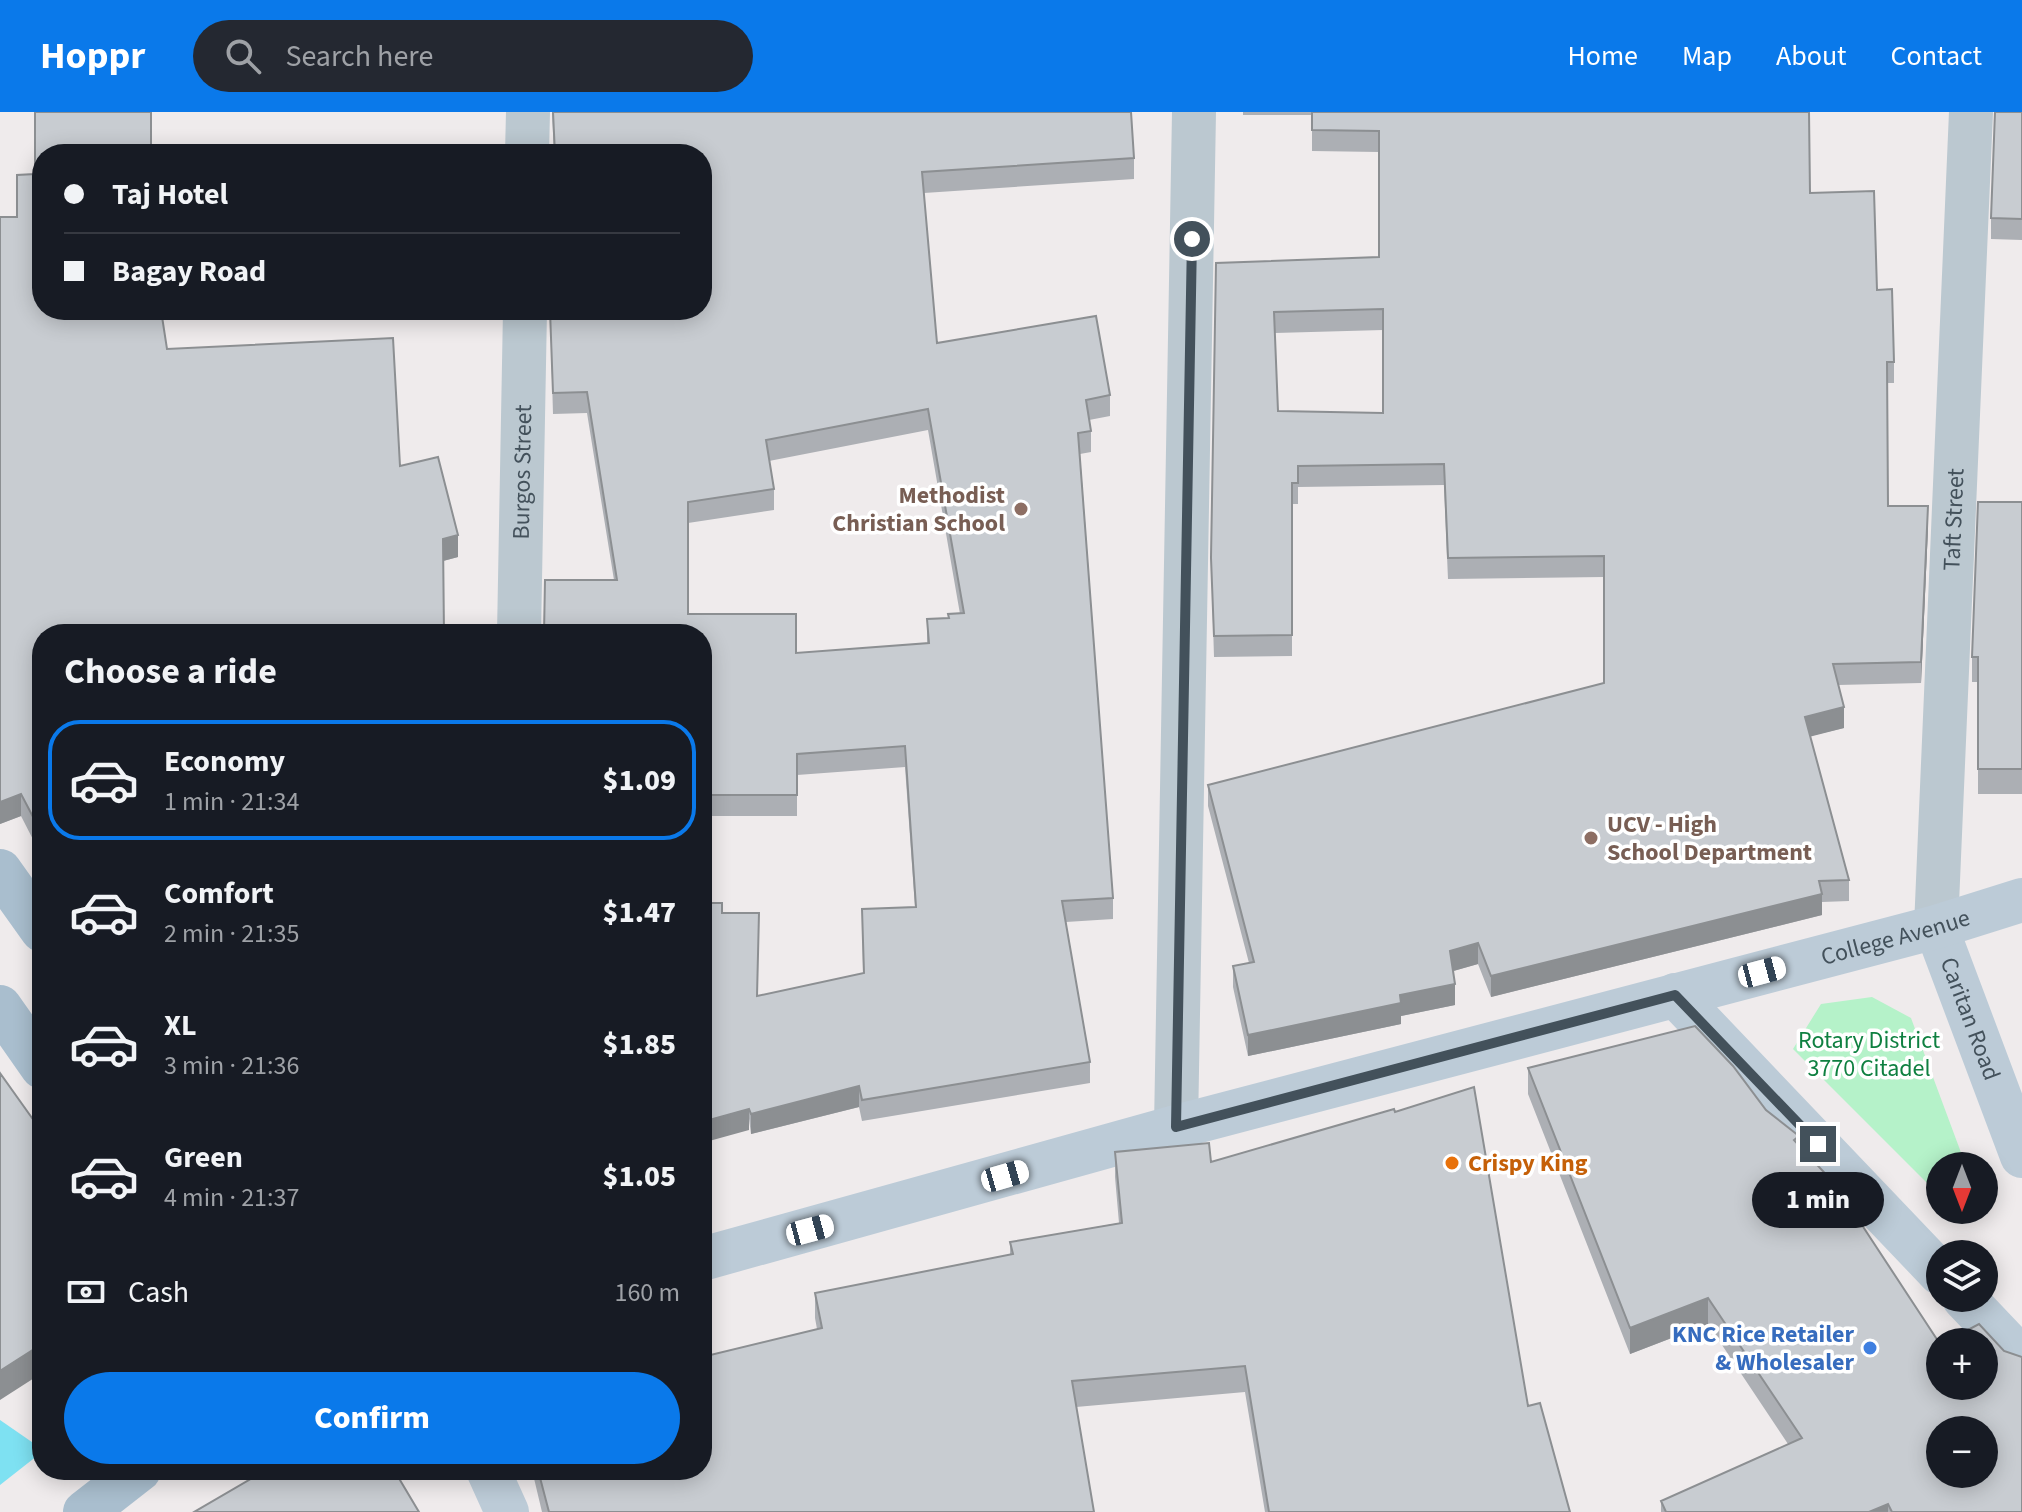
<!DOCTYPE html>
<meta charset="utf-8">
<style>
:root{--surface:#171b24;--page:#242831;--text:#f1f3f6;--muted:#9ea1a6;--line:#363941;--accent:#0a79ea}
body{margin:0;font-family:"Source Sans 3",sans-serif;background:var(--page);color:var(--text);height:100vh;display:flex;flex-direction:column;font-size:30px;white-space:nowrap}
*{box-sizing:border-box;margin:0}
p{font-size:26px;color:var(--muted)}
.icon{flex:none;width:44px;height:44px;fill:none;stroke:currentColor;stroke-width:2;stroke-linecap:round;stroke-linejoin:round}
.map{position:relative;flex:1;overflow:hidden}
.panel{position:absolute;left:32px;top:512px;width:680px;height:856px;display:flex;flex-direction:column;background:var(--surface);border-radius:32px;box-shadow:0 4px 20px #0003}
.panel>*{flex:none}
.guide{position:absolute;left:32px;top:32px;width:680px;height:176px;border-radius:32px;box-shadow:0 4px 20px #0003;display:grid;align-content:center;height:176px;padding:0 32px;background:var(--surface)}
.needle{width:52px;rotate:180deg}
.buttons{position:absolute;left:1926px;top:1040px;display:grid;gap:16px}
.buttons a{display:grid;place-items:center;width:72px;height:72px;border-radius:50%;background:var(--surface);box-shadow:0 4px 20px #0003;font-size:40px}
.end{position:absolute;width:36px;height:36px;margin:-18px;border:10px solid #43515b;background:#fff;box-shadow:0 0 0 4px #fff}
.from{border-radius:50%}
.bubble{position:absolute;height:56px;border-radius:28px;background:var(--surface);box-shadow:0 4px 20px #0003;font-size:26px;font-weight:800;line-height:56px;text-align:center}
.car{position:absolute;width:24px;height:48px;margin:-24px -12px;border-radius:10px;box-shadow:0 0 6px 2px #0007;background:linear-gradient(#fff 24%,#345 0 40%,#fff 0 76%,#345 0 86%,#fff 0)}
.guide b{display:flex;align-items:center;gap:28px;height:76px;font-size:30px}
.guide b+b{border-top:2px solid var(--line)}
.guide i{width:20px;height:20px;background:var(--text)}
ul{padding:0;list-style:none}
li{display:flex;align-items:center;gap:24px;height:120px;margin:0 16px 12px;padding:0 16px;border:4px solid transparent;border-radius:32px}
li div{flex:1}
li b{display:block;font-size:30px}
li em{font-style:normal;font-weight:800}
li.active{border-color:var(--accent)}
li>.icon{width:72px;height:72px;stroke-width:1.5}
h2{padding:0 32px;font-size:36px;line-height:96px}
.pay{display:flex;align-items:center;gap:20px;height:88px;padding:0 32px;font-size:30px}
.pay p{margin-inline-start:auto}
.cta{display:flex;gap:16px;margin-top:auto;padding:16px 32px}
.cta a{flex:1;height:92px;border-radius:48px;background:var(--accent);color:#fff;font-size:32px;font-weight:800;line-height:92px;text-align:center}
header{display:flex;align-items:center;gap:48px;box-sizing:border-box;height:112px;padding:0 40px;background:var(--accent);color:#fff}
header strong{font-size:38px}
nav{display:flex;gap:44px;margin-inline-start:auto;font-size:28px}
.search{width:560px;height:72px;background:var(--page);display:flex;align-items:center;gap:20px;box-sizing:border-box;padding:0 28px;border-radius:44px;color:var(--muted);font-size:30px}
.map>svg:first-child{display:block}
.green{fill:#b5f2c9}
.water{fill:#7ee1f2}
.pier{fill:#efebec}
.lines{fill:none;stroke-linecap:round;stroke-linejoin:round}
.street{stroke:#bbc8d0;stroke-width:44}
.secondary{stroke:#bccbd7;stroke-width:44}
.primary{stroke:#a9bece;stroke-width:44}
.wall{fill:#acafb4;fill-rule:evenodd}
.shaded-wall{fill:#8c8f92}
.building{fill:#c8ccd1;stroke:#8c8f92;stroke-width:2;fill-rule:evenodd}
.route{stroke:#43515b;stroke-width:10}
.education-dot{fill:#8d6e63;stroke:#fff;stroke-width:3}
.food-dot{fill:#e8710a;stroke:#fff;stroke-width:3}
.shop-dot{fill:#3f7fe0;stroke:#fff;stroke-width:3}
.labels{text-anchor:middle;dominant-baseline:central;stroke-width:7;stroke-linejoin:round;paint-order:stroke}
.street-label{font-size:24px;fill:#43515b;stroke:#fff}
.education-label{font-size:24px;font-weight:bold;fill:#785e54;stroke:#fff;text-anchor:end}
.park-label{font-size:24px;fill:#0f8041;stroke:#fff}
.food-label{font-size:24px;font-weight:bold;fill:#c56008;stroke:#fff;text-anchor:start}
.shop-label{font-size:24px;font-weight:bold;fill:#366cbe;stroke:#fff;text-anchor:end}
</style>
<header>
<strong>Hoppr</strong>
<div class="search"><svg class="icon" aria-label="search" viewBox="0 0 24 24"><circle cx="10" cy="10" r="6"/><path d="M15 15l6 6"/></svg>Search here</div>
<nav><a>Home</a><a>Map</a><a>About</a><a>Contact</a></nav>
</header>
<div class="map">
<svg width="2022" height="1400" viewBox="0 0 2022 1400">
<rect width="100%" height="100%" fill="#efebec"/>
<path class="green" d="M1872 885 1911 906 1966 1054H1940V1084L1793 937 1821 892Z"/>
<path class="water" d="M0 1308 42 1337V1358L0 1400Z"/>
<path class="pier" d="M42 1340V1358H79L137 1400H0V1373Z"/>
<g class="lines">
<g class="street">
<path d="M527 42 528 0"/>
<path id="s1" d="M519 522 525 198"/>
<path id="s2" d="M1936 815 1971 0"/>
<path d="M1176 1015 1194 0"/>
</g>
<g class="secondary">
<path id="s3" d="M1936 815 2022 1044"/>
<path d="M1675 883 1940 1161"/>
<path id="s4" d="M702 1147 1176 1015 1936 815 2022 788"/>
<path d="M1964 1186 2022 1247"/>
<path d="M488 1358 507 1400"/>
</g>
<path class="primary" d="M0 759 42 818
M0 895 42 955
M85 1400 139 1358"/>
</g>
<path class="wall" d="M552 0H1131L1134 46V67L924 81 937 231 1110 283V304L1089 308 1091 319V340L1080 342 1113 786V807L1066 810 1090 950V971L862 1009 859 995 751 1022 722 801 758 884 863 861 862 797 915 795 905 655 797 663V704H702V522L614 468 587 301 553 302 550 198H702L554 42ZM928 318 960 502H948V506L927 507V531L796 541 688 502V411L774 398V377L769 349Z
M1243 0H1809L1810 81 1877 178 1894 250V271H1887L1888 394 1928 415 1921 571 1838 573 1844 616 1810 624 1849 768V789L1822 790V803L1491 885 1478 852 1453 859 1455 893 1401 904V912L1248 944 1233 875V854L1249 851 1208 694V673L1604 571V465L1448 467 1444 373 1298 375V392H1292V544L1214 545 1211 446 1216 151 1379 145V40L1312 39V3H1243ZM1383 218V301L1278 299 1275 221Z
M2022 0V128L1991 127V106Z
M42 42 167 237 400 354 458 445 443 449 42 522V745L21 704 0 712V105H17Z
M2022 390V682H1978V570H1972V545Z
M1528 956 1799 1033 2022 1400H1661V1389L1788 1332 1708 1212 1630 1242 1528 982Z
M1115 1040 1211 1050 1528 1294 1570 1400H1265L1245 1280 1076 1295 1094 1400H542L532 1358H702L817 1217 815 1206V1181L1010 1143V1130L1119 1111 1115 1065Z"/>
<path class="shaded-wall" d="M1928 394V415L1921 571V550Z
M458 423V445L443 449V427Z
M1844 595V616L1805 626V605Z
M21 682V704L0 712V690Z
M1822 782V803L1491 885V864Z
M1478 831V852L1450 860V839Z
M1455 872V893L1401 904V912L1248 944V923L1400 883Z
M859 974V995L751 1022V1002Z
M749 997V1018L702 1031V1010Z
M1708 1186V1212L1630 1242V1216Z
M42 1232V1261L0 1288V1259Z
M1888 1392V1400H1869Z"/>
<path class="building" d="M35 0H151V42H42V198H161L167 237 393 226 400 354 438 345 458 423 443 427 444 522H42V722L21 682 0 690V105H17V63L35 62Z
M553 0H1131L1134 46 922 60 937 231 1096 204 1110 283 1086 288 1091 319 1078 321 1113 786 1062 789 1090 950 862 988 859 974 751 1002 749 997 702 1010V791H722V801H759L757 884 864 861 862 797 916 795 905 634 797 642V683H702V522H544L545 468H617L587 280 553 281 550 198H702V42H555ZM928 297 964 501 948 502 949 506 927 507 929 531 796 541V502H688V390L774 377 766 328Z
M1312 0H1809L1810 81 1874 79 1877 178 1892 177 1894 250H1887L1888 394H1928L1921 550 1833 552 1844 595 1805 605 1849 768 1819 769 1822 782 1491 864 1478 831 1450 839 1455 872 1400 883 1401 891 1248 923 1233 854 1254 850 1208 673 1604 571V444L1448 446 1444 352 1298 354V371H1292V523L1214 524 1211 446 1216 151 1379 145V19L1312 18ZM1383 197V301L1278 299 1274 200Z
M1995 0H2022V107L1991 106Z
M410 40 513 41 514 42H410Z
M1978 390H2022V657H1978V545H1972Z
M1695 914 1733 954 1766 998 1799 1024 1794 1028 1835 1072 1940 1232V1274H1984V1230H1945L1979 1212 2004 1239 2022 1245V1400H1892L1888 1392 1869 1400H1666L1661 1389 1802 1326 1708 1186 1630 1216 1528 956ZM1940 1318H1984V1362H1940Z
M0 961 42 1020V1232L0 1259Z
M1474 975 1528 1294 1540 1291 1570 1400H1269L1245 1254 1072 1269 1094 1400H549L538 1358H702V1245L822 1216 815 1181 1013 1142 1010 1130 1122 1111 1115 1040 1209 1031 1211 1050 1394 997 1395 1000Z
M266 1358H394L419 1400H194Z"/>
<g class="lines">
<path class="route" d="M1192 127 1176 1015 1675 883 1818 1032"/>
</g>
<g class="education-dot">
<circle cx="1021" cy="397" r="8"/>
<circle cx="1591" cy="726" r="8"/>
</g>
<circle class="food-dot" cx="1452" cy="1051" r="8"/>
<circle class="shop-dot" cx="1870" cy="1236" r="8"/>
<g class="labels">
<g class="street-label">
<text stroke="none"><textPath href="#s1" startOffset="162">Burgos Street</textPath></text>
<text stroke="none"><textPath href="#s2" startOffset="408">Taft Street</textPath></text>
<text stroke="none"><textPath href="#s4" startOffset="1236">College Avenue</textPath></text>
<text stroke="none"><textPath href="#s3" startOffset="98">Caritan Road</textPath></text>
</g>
<g class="education-label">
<text x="1005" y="383">Methodist<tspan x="1005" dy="28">Christian School</tspan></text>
<text x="1607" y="712" text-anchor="start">UCV - High<tspan x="1607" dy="28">School Department</tspan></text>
</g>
<g class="park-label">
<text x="1869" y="928">Rotary District<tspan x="1869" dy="28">3770 Citadel</tspan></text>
</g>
<g class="food-label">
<text x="1468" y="1051">Crispy King</text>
</g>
<g class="shop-label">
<text x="1854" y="1222">KNC Rice Retailer<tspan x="1854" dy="28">&amp; Wholesaler</tspan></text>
</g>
</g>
</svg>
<div class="buttons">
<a><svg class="needle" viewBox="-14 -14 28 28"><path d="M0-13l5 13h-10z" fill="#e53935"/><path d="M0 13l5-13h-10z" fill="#9ea1a6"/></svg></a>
<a><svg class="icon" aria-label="layers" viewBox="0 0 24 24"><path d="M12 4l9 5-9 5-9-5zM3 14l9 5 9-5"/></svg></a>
<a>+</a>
<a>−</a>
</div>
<i class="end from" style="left:1192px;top:127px"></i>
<i class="end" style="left:1818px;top:1032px"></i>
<div class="bubble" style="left:1752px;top:1060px;width:132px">1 min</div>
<i class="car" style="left:1762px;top:860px;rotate:75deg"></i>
<i class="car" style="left:1005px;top:1064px;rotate:74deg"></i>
<i class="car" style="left:810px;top:1118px;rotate:75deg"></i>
<div class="guide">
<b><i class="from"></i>Taj Hotel</b>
<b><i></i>Bagay Road</b>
</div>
<section class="panel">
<h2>Choose a ride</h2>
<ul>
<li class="active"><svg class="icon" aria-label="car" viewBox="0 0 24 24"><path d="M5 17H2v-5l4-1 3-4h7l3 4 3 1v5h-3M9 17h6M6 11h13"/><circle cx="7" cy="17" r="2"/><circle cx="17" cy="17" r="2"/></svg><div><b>Economy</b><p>1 min · 21:34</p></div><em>$1.09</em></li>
<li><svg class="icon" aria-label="car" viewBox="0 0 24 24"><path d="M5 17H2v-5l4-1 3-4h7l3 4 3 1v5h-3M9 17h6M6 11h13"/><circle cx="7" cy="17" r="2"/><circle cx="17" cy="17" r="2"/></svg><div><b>Comfort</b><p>2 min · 21:35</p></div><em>$1.47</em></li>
<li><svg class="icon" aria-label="car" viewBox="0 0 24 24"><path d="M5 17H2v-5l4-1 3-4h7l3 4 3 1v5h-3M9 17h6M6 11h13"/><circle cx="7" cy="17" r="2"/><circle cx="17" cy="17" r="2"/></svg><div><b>XL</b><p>3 min · 21:36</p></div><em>$1.85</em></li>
<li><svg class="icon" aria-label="car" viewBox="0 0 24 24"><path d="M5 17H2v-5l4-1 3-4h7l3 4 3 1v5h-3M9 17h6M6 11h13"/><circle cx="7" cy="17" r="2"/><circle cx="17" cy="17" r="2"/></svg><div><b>Green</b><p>4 min · 21:37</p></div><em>$1.05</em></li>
</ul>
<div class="pay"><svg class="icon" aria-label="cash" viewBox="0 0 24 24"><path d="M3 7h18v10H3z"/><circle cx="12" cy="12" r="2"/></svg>Cash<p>160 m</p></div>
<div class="cta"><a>Confirm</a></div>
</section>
</div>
